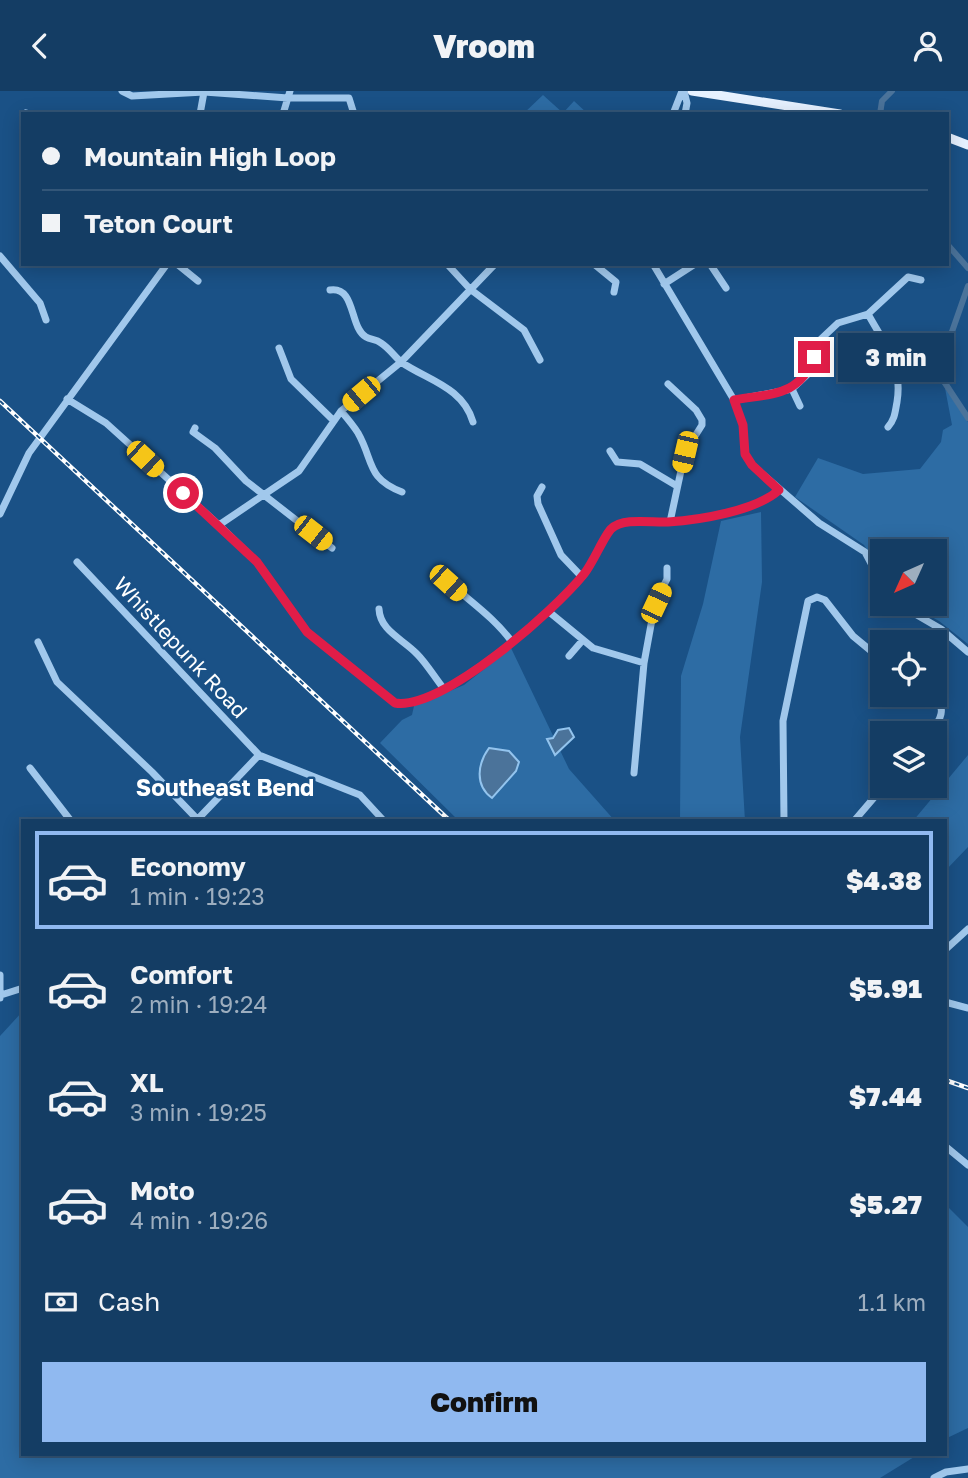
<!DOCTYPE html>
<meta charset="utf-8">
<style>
:root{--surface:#143d64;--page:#21486d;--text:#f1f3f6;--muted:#9daebf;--line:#335678;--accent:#90b9f0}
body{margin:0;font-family:"Golos Text",sans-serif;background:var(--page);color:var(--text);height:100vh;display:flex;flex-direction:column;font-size:26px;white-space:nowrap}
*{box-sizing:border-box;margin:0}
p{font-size:23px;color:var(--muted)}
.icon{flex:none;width:38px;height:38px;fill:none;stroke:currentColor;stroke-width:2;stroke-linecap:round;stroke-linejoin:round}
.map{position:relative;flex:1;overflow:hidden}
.side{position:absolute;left:21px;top:728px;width:926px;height:637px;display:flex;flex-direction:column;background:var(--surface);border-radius:0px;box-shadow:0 4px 18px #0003,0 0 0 2px var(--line)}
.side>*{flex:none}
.guide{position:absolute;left:21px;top:21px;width:928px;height:154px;border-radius:0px;box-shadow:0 4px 18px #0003,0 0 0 2px var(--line);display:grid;align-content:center;height:154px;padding:0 21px;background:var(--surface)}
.needle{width:46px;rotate:225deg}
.buttons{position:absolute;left:870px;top:448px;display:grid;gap:14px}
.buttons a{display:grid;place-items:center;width:77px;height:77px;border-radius:0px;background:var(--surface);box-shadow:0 4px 18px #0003,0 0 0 2px var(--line);font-size:35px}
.end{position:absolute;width:32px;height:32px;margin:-16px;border:9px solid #e11d48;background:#fff;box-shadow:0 0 0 4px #fff}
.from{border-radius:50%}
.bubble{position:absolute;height:49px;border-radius:0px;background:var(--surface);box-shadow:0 4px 18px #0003,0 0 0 2px var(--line);font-size:23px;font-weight:800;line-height:49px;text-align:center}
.car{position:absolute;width:21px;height:42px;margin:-21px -10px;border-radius:9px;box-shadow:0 0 5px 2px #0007;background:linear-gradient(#f5c518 24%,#345 0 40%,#f5c518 0 76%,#345 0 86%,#f5c518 0)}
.guide b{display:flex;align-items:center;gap:24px;height:66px;font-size:26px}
.guide b+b{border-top:2px solid var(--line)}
.guide i{width:18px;height:18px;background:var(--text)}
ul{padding:12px 0 0;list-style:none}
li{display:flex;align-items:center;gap:21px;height:98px;margin:0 14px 10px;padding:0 7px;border:4px solid transparent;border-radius:0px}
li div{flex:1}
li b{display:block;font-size:26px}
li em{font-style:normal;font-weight:800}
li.on{border-color:var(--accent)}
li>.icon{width:63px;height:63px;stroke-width:1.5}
.pay{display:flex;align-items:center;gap:18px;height:77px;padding:0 21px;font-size:26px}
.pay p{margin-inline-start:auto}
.button{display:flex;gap:14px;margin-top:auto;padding:14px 21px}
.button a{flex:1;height:80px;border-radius:0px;background:var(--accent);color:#111;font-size:28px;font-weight:800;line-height:80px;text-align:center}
header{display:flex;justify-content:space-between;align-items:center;height:91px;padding:0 21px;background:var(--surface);font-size:32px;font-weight:800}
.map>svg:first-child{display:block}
.green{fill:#2d6ca4}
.water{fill:#4b739a;stroke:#93c4ee;stroke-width:2}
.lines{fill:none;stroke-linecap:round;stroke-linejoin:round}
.canal{stroke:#4b739a;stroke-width:6}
.minor{stroke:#a1c8ec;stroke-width:7}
.major{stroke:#e6f1ff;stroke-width:9}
.rail-casing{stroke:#fff;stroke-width:4.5}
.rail{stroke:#1a5186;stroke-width:2;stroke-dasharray:5;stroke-linecap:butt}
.route{stroke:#e11d48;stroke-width:9}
.labels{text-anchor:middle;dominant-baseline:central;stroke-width:5;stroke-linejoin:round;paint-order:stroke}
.street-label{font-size:21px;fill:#fff;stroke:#1a5186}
.neighbourhood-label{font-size:23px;font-weight:bold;fill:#fff;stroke:#1a5186}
</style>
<header><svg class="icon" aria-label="back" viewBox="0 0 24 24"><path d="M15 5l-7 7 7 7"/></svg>Vroom<svg class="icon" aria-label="person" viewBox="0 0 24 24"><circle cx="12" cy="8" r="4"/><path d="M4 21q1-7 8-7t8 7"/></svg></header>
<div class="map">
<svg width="968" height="1387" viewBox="0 0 968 1387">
<rect width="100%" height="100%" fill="#1a5186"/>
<path class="green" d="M543 4 563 22 574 10 588 23H523Z
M945 297 968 331V553L939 530 908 513H934V460H882V481L864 454 795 406 818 367 863 383 920 378 941 351 943 339 952 334Z
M761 421 762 491 740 646 745 730H680L681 585 703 513 721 430Z
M511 557 569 678 615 730H459L380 652 402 629 412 624 414 615 464 594Z
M968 664V756L945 780V730H913Z
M23 920V1363H919L880 1387H0V945Z
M945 1113 968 1136V1337L945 1348Z"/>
<path class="water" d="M569 637 574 646 555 664 547 648 553 647 558 639Z
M489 657 509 660 519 671 516 680 492 707C474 694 478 672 489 657Z"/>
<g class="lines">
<path class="canal" d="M880 23 882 10 892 0
M947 153 968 177
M968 195 941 272 943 289 968 327"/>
<path class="minor" d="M122 0 132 5 204 1 288 7H349L354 23
M684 0 687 12 685 23
M26 22 28 23
M200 23 204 1
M283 23 290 0
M673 23 682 0
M0 165 40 212 46 229
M177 173 198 190
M447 173 470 198 524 239 540 269
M594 173 616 191 614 201
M653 173 734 309 743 334 745 363 752 374 819 432 865 461 882 493
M710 173 726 197
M664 193 695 173
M330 199C356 195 349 236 366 246 371 249 376 248 381 252 389 257 394 265 401 271 427 289 463 296 473 331
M868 223C885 254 903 274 897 311 895 321 895 328 888 336
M279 257 291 288 333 329
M668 293 696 319 702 329V334L685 361 670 431
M792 298 800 315
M67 308 106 332 219 434 257 471 307 541 395 612C441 620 555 519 584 483 593 472 604 445 611 438 624 426 652 432 668 431 699 429 756 420 779 399
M734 309 792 298 807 284 821 248 838 232 868 223 908 186 921 189
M341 320C347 327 353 334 358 342 374 370 366 387 402 401
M195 337 193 341 215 357 246 390 332 457
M610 360 617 371 640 373 677 395
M542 396 537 405 538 413 561 464 582 486
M0 423 29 362 167 173
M219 434 299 380 341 320 401 271 495 173
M77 471 259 664 360 704 384 730
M436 479C461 505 491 522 512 551
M898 513 941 538 968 561
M379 518C380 540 403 548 417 563 427 573 435 587 444 598
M548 520 593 557 644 572
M38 551 57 591 152 681 199 730
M931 551 941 538
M569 565 582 550
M930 642C941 629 947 617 934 604
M30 677 71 730
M634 682 644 572 655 512 667 488V477
M196 730 259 664
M784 730 783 630 808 510 817 506 825 509 853 545 882 569
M854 730 884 695
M945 859 968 838
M0 884V907
M1 904 23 897
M945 911 968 917
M945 1055 968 1074
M934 1387 946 1381 968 1378"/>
<path class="major" d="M692 0 840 23
M947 46 968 54"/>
<g class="rail-casing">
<path id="rail" d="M0 310 450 730
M945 989 968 997"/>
</g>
<use href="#rail" class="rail"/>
</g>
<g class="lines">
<path class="route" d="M183 402 257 471 307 541 395 612C442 620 555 519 584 483 593 472 604 445 611 438 624 426 652 432 668 431 699 429 756 420 779 399L752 374 745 363 743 334 734 309C772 302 799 306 814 266"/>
</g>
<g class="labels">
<g class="street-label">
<text transform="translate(181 556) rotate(47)">Whistlepunk Road</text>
</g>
<g class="neighbourhood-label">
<text x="225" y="696">Southeast Bend</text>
</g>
</g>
</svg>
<div class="buttons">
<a><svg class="needle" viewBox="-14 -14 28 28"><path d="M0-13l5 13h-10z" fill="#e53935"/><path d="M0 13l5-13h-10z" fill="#9daebf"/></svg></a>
<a><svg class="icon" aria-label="locate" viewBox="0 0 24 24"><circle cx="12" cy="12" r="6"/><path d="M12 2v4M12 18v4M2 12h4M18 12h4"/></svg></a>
<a><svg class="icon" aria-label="layers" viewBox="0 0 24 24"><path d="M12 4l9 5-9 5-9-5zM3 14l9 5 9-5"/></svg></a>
</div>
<i class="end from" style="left:183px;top:402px"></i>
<i class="end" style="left:814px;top:266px"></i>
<div class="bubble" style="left:838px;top:242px;width:116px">3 min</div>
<i class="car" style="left:361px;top:303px;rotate:230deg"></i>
<i class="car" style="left:685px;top:361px;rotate:193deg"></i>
<i class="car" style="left:145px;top:368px;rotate:133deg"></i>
<i class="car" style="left:313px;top:442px;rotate:128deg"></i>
<i class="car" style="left:448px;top:492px;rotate:132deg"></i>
<i class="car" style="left:656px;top:512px;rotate:25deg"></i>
<div class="guide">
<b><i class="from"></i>Mountain High Loop</b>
<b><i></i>Teton Court</b>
</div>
<section class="side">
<ul>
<li class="on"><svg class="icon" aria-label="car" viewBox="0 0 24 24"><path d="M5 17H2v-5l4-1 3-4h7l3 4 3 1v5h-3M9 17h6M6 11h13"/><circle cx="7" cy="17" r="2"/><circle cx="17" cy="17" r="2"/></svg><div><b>Economy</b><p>1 min · 19:23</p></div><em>$4.38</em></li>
<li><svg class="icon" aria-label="car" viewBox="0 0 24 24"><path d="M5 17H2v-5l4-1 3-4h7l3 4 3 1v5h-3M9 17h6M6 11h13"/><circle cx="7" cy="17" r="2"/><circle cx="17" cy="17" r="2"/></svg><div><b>Comfort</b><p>2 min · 19:24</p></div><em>$5.91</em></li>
<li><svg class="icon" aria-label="car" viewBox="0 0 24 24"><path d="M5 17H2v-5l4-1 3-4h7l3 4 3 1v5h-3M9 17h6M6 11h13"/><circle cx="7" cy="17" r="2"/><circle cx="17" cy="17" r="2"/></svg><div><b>XL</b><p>3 min · 19:25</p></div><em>$7.44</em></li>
<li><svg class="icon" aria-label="car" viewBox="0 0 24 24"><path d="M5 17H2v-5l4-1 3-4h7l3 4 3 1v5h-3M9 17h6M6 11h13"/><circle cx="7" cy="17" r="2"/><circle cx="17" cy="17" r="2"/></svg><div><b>Moto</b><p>4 min · 19:26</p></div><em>$5.27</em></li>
</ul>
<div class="pay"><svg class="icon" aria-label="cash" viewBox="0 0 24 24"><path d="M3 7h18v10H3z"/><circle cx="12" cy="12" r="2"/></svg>Cash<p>1.1 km</p></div>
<div class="button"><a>Confirm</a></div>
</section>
</div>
